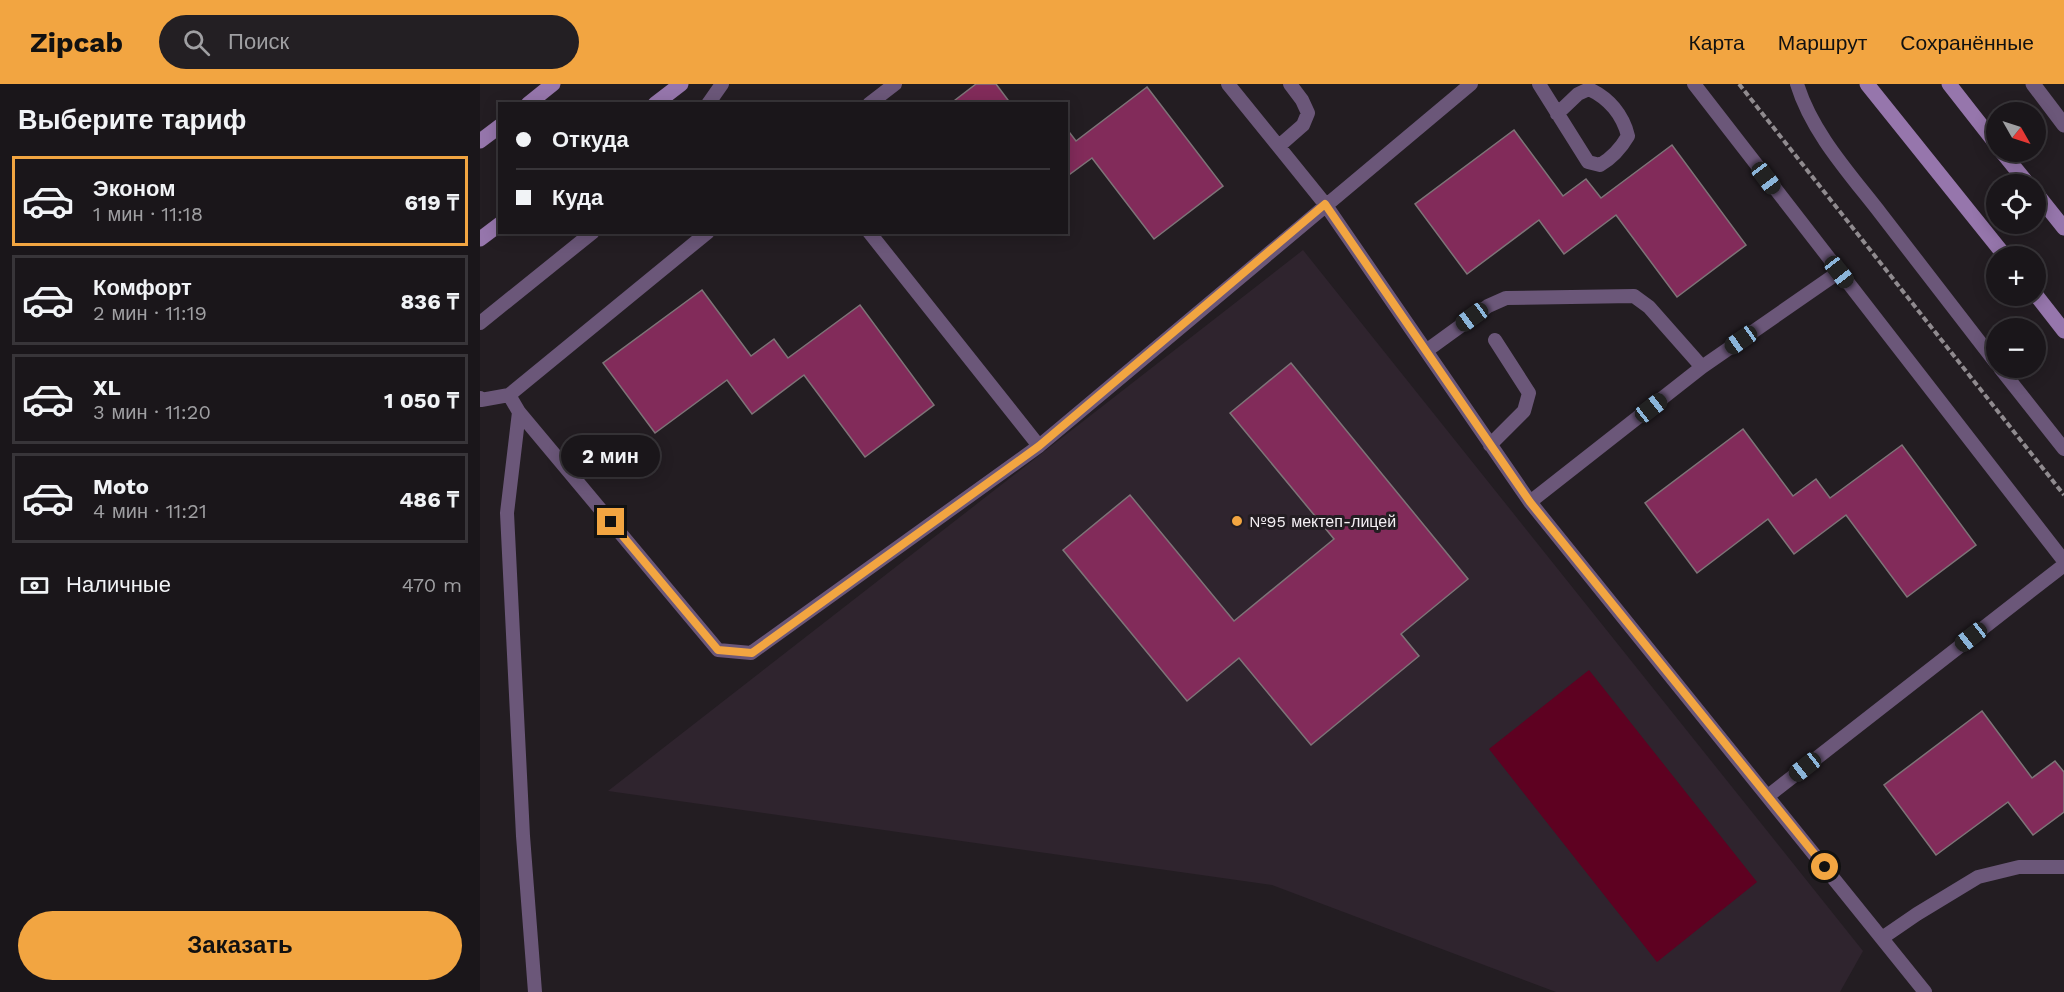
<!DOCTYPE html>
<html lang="ru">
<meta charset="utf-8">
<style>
:root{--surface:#1a161a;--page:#231f23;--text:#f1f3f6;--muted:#9f9fa2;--line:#383539;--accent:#f2a541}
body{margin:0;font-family:"Work Sans",sans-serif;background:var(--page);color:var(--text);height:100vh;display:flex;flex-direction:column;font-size:22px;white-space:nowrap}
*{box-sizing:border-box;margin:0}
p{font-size:20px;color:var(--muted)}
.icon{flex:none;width:33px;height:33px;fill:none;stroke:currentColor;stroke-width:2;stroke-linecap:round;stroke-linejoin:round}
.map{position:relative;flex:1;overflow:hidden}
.side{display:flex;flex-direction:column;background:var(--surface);width:480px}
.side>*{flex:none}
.hud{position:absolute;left:18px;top:18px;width:570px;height:132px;border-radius:0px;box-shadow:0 3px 15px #0003,0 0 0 2px var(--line);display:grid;align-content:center;height:132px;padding:0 18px;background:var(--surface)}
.needle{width:39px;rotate:129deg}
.buttons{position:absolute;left:1506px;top:18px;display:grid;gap:12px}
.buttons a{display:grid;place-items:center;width:60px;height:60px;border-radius:50%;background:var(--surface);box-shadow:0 3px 15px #0003,0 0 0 2px var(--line);font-size:30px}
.end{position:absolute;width:27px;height:27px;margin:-14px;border:8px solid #f2a541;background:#111;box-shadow:0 0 0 3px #111}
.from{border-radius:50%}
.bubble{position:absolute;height:42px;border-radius:21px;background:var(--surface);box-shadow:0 3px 15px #0003,0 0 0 2px var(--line);font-size:20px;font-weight:700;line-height:42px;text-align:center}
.car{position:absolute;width:18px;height:36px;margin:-18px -9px;border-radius:8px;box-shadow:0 0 4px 2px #0007;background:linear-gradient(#222 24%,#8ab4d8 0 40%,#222 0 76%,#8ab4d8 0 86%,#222 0)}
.hud b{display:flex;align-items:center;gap:21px;height:57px;font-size:22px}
.hud b+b{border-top:2px solid var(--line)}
.hud i{width:15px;height:15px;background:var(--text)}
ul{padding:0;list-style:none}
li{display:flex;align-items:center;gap:18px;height:90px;margin:0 12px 9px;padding:0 6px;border:3px solid var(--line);border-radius:0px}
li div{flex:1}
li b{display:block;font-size:22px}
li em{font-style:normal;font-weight:700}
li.current{border-color:var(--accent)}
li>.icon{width:54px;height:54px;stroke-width:1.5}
h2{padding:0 18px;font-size:27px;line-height:72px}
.pay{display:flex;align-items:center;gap:15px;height:66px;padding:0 18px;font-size:22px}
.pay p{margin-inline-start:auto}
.primary-button{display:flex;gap:12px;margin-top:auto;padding:12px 18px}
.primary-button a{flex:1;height:69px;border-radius:36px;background:var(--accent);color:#111;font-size:24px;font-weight:700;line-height:69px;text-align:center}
header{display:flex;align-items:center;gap:36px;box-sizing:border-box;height:84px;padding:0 30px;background:var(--accent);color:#111}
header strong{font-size:28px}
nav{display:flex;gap:33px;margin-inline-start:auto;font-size:21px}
.search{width:420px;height:54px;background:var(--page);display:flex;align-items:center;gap:15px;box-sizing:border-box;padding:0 21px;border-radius:33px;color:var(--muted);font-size:22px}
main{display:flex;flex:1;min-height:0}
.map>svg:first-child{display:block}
.built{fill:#2f242e}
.green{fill:#5e0121}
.building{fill:#822b5a;stroke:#7e7478;stroke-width:1.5}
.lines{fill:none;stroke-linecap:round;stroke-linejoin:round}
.path{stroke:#908b8f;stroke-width:4;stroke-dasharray:6 3;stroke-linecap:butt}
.service{stroke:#6b5779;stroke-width:14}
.minor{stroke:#6b5779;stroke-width:15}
.secondary{stroke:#9676ac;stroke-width:15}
.route{stroke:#f2a541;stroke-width:8}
.poi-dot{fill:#f2a541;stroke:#231d22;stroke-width:2}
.labels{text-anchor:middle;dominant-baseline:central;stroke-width:6;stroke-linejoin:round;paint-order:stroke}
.poi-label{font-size:16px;fill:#f5f0f4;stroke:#231d22;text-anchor:start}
</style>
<header>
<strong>Zipcab</strong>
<div class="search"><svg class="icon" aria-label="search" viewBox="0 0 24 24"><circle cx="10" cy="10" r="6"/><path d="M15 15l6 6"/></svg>Поиск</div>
<nav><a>Карта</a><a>Маршрут</a><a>Сохранённые</a></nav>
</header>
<main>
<section class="side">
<h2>Выберите тариф</h2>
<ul>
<li class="current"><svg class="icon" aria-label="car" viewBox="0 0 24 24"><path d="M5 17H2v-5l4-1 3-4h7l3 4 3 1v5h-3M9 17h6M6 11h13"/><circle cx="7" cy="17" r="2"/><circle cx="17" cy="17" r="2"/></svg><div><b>Эконом</b><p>1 мин · 11:18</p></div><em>619 ₸</em></li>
<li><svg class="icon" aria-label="car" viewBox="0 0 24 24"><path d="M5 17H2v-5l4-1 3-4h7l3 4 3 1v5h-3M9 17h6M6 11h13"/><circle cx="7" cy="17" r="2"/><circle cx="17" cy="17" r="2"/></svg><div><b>Комфорт</b><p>2 мин · 11:19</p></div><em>836 ₸</em></li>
<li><svg class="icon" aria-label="car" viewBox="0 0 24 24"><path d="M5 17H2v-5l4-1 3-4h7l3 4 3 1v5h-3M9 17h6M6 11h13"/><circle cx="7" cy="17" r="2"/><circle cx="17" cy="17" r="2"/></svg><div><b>XL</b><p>3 мин · 11:20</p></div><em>1 050 ₸</em></li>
<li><svg class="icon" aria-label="car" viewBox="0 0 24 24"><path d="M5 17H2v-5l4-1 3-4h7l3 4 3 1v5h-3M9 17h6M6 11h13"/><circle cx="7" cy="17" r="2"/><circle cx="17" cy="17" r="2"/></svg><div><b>Moto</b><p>4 мин · 11:21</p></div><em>486 ₸</em></li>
</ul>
<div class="pay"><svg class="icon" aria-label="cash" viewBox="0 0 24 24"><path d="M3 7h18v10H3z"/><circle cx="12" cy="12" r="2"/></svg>Наличные<p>470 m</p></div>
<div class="primary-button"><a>Заказать</a></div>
</section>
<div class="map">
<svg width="1584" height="908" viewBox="0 0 1584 908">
<rect width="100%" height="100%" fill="#231d22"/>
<path class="built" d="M823 166 1383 867 1360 908H1076L792 801 128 707Z"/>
<path class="green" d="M1109 586 1277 798 1177 878 1009 665Z"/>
<path class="building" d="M496 0H516L531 20H470Z
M667 3 743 102 674 155 612 74 586 93V44L596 57Z
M1034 46 1083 112 1106 95 1121 114 1192 61 1266 161 1197 213 1136 131 1084 170 1059 136 987 190 935 120Z
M222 206 271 272 294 255 308 274 380 221 454 321 385 373 324 291 272 330 247 296 175 349 123 279Z
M811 279 988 495 921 550 939 572 831 661 759 574 707 617 583 466 650 411 754 537 854 455 750 329Z
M1263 345 1313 412 1336 395 1350 414 1422 361 1496 461 1427 513 1366 431 1314 470 1288 435 1217 489 1165 419Z
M1502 627 1552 694 1575 677 1584 688V728L1553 751 1528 718 1456 771 1404 701Z"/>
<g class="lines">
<path class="path" d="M1259 0 1584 411"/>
<path class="service" d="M748 0 845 120 1050 418 1445 908
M1059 0 1108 78 1120 81C1132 74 1141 64 1148 52 1143 31 1129 14 1109 5L1098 10 1077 30
M1214 0 1584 477
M1317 0C1332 49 1370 90 1401 130 1439 180 1478 229 1516 279
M228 20 242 0
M389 20 415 0
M799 62 823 41 828 29 822 16 810 0
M228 148 29 311 39 328 238 566 271 569 559 362
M389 148 559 362 991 0
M0 239 113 148
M946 267 1008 222 1026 214 1154 212 1169 223 1222 283
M1520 284 1584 365
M0 314 1 316 29 311
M39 328 27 429 43 752 55 908
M1010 361 1044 327 1049 309 1015 256
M1050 418 1222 283 1359 188
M1288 712 1584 481
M1402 854 1437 830 1498 793 1539 783H1584"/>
<path class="minor" d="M1553 0 1584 41"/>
<path class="secondary" d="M1387 0 1525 172
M1469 0 1516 60
M48 20 73 0
M175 20 201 0
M0 57 20 42
M1522 68 1548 100
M1556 109 1584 144
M0 155 20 140
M1556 211 1584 247"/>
</g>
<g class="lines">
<path class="route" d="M131 438 238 566 272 569 559 362 845 120 1050 418 1345 783"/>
</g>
<circle class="poi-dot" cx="757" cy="437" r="6"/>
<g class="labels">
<g class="poi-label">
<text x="769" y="437">№95 мектеп-лицей</text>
</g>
</g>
</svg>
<div class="buttons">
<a><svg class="needle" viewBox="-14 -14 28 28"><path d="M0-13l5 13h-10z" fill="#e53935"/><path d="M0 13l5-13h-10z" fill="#9f9fa2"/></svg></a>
<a><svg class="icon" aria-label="locate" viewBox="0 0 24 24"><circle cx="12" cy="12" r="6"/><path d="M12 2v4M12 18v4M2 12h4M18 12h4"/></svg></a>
<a>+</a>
<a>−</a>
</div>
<i class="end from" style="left:1345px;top:783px"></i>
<i class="end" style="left:131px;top:438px"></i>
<div class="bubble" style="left:81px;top:351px;width:99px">2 мин</div>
<i class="car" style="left:1286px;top:94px;rotate:143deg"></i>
<i class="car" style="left:1359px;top:188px;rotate:142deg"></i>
<i class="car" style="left:992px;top:233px;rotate:234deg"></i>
<i class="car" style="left:1261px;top:256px;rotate:235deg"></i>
<i class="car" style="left:1171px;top:324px;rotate:52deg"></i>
<i class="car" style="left:1491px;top:553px;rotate:232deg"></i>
<i class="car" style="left:1325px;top:683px;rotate:232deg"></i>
<div class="hud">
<b><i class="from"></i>Откуда</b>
<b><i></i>Куда</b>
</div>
</div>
</main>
